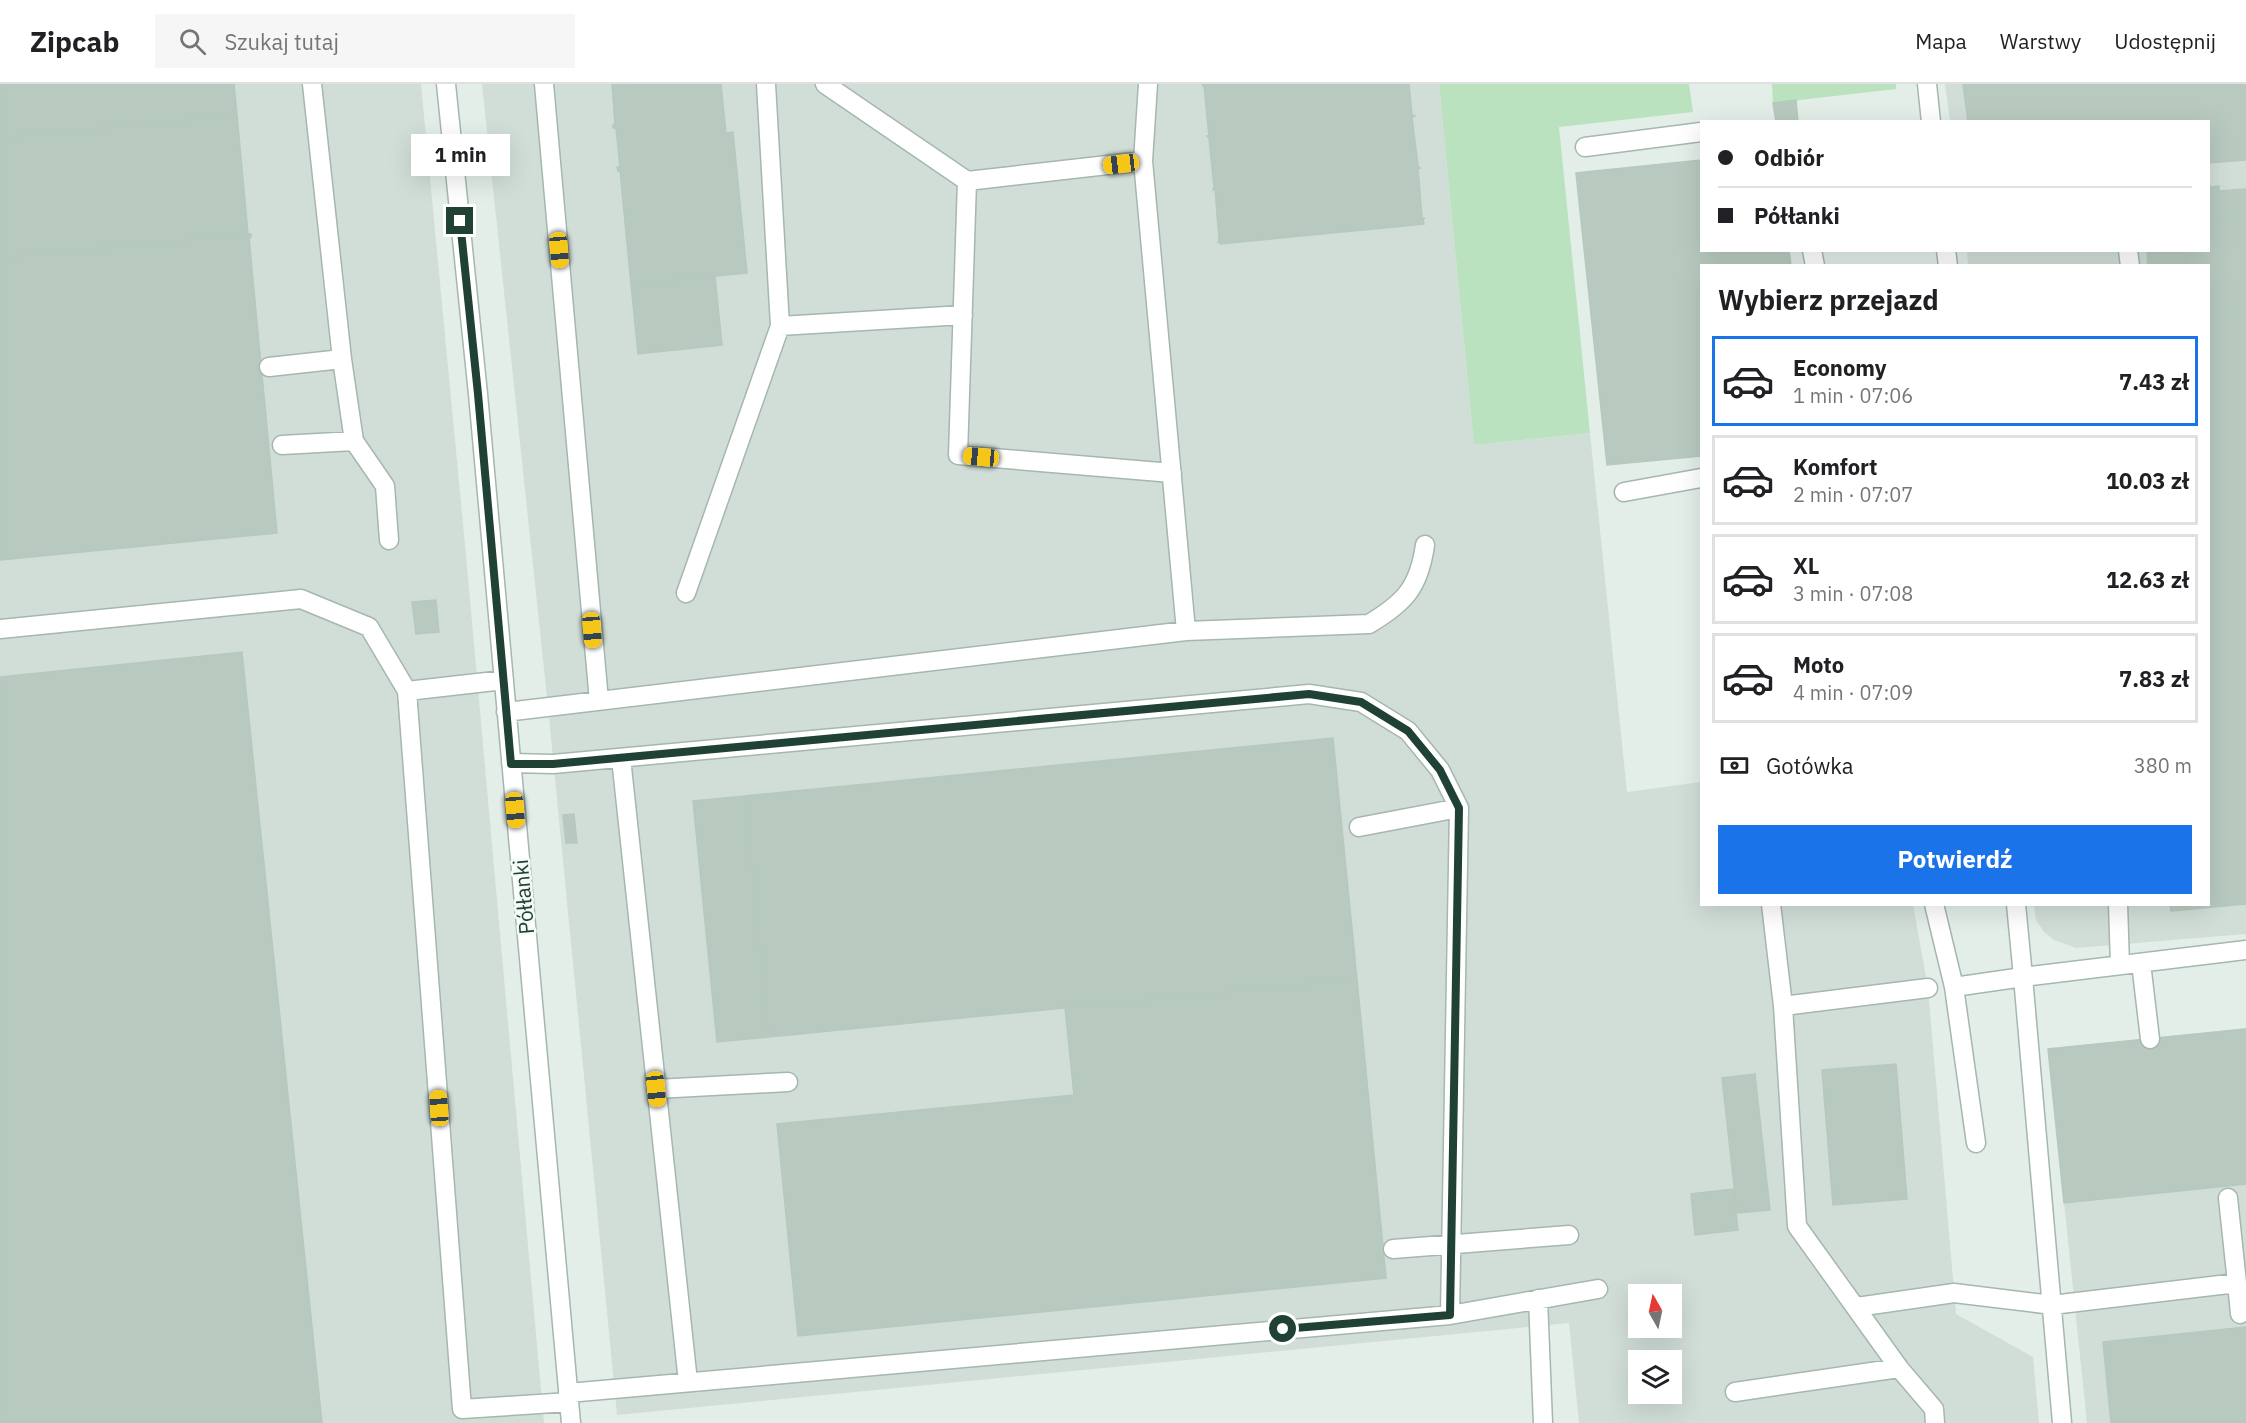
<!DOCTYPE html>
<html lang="pl">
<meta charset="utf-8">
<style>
:root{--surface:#fff;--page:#f6f6f6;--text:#202124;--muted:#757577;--line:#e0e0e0;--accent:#1a73e8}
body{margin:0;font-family:"IBM Plex Sans",sans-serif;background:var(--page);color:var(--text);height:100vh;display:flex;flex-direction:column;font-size:22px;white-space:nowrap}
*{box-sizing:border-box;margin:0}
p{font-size:20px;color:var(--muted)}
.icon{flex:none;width:33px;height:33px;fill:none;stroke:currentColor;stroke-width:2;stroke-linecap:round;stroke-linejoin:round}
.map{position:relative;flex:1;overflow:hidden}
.panel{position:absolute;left:1700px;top:180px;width:510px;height:642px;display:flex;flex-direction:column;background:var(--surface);border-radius:0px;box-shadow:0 6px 24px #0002}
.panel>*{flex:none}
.banner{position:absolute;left:1700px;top:36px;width:510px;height:132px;border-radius:0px;box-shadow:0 6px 24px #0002;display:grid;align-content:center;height:132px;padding:0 18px;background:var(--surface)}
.needle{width:39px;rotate:351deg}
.buttons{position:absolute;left:1628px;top:1200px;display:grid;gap:12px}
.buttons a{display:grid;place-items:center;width:54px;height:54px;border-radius:0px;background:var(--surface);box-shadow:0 6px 24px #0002;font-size:30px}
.end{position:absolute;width:27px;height:27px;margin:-14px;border:8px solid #204235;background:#fff;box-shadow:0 0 0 3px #fff}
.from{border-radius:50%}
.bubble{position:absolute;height:42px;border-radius:0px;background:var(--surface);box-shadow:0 6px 24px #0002;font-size:20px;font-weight:700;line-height:42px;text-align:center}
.car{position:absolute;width:18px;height:36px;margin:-18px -9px;border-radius:8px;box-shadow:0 0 4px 2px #0007;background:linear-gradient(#f5c518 24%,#345 0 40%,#f5c518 0 76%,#345 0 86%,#f5c518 0)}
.banner b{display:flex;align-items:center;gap:21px;height:57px;font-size:22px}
.banner b+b{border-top:2px solid var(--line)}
.banner i{width:15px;height:15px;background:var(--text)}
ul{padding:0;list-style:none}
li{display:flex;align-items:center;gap:18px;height:90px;margin:0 12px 9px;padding:0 6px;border:3px solid var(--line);border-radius:0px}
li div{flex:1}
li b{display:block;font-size:22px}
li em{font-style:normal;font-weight:700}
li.active{border-color:var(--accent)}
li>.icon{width:54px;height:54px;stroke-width:1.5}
h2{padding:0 18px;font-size:27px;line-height:72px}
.pay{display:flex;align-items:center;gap:15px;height:66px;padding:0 18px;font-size:22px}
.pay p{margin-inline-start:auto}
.primary-button{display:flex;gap:12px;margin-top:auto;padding:12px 18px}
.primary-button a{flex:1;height:69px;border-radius:0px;background:var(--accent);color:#fff;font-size:24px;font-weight:700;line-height:69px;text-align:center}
header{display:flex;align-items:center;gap:36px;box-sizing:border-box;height:84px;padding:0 30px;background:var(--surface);border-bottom:2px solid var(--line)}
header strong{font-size:28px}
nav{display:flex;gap:33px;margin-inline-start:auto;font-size:21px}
.search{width:420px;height:54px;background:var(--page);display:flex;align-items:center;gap:15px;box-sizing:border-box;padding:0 21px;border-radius:0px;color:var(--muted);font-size:22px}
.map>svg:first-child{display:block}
.built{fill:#d1ded7;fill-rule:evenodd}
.green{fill:#bae2bf}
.building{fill:#b8cac0;stroke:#b5c9be;stroke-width:1.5}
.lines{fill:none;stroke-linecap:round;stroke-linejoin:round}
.minor-casing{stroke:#a5b7af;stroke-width:21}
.minor{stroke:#fff;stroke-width:18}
.route{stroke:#204235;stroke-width:8}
.labels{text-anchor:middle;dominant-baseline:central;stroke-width:5;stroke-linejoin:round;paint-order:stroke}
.street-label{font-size:21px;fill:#204235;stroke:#f4faf6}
</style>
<header>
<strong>Zipcab</strong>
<div class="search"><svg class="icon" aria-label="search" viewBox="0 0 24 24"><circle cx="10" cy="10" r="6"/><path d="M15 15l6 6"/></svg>Szukaj tutaj</div>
<nav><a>Mapa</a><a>Warstwy</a><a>Udostępnij</a></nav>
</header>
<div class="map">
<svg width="2246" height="1339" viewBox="0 0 2246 1339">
<rect width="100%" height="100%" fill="#e3eee8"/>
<path class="built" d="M0 0H421L466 471 544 1339H0Z
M482 0H1439L1474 361 1590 349 1627 708 1701 698V820L1913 821 1928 904 1956 1230 2033 1273 2039 1339H1579L1569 1239 617 1331 548 623ZM1638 1210H1671V1244H1638ZM1638 1276H1671V1310H1638Z
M1945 0H2246V850L2076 864 2054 856 2044 848 2036 836 2034 821 2208 820V182L1968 181 1967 167 2208 166V38L1950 37Z
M2246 944V1339H2087L2048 965Z"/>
<path class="green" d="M1439 0H1689L1693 28 1559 43 1590 349 1474 361Z
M1772 0H1896V5L1773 19Z"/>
<path class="building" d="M0 0H234L237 31 0 54Z
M721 0 726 49 733 48 747 189 631 200 620 86 618 87 617 83H620L616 44H613V41L615 40 612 1Z
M1202 0H1409L1412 31 1415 32 1412 33 1418 82 1420 84H1418L1422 134H1425L1423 135 1424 140 1220 160V157L1218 158 1219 155 1215 105 1213 106 1214 103 1209 54 1207 52H1209L1204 3Z
M1963 0H2246V76L2208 79V38H1968Z
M1796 16 1798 38H1776L1773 19Z
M237 31 248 150 0 174V54Z
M505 53 507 64 492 65 491 54Z
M1701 76V166H1789L1791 182H1701V372L1607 381 1576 89Z
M2219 102V107L2246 105V134L2208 138V103Z
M2246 134V225L2208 229V182H2148L2147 166H2208V138Z
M251 150V153L249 154 277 449 0 476V174Z
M715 192 722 261 638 270 631 200Z
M2246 225V820L2171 827 2170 820H2208V229Z
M436 516 439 548 416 550 412 518Z
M242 568 322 1339H0V593Z
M1333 654 1357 895 769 953 745 712Z
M745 712 769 953 717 958 693 717Z
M574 730 577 759H566L563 731Z
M1357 895 1386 1194 798 1252 777 1040 1074 1011 1065 924Z
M2246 945V1100L2064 1119 2048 965Z
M1896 980 1907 1115 1833 1121 1822 986Z
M1755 990 1770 1126 1737 1129 1722 994Z
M1733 1105 1738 1146 1695 1151 1691 1110Z
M2246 1243V1339H2111L2103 1258Z"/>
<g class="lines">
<g class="minor-casing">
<path id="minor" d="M446 0 478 310 571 1339
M544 0 599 617
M766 0 780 242
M825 0 967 97 1143 77 1148 0
M1927 0 1931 38
M1585 63 1701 48
M967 97 958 371 1172 389
M1812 166 1815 182
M1946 166 1948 182
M2128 166 2130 182
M269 283 342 275 312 0
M354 357 385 402 389 456
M282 361 354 357 342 275
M1624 408 1701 394
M686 509 780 242 963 231
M0 545 301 515 369 543 407 607
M1186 547 1369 540C1404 519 1419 504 1425 461
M504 596 407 607 462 1325 569 1318
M506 628 1186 547 1143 77
M621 674 688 1298
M511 679 553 680 1309 610 1361 618 1408 647 1440 686 1459 724 1450 1231 568 1309
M1359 743 1459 724
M1771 820 1783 922 1797 1142 1899 1284 1934 1325 1935 1339
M1934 820 1954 903
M2016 820 2023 893 2246 866
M2118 820 2120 881
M2141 879 2150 955
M1783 922 1928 904
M656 1005 788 998
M1976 1059 1954 903 2023 893 2062 1339
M1393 1165 1569 1151
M2237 1199 2240 1230
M1538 1215 1543 1339
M1857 1223 1954 1209 2052 1221 2237 1199 2228 1114
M1450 1231 1598 1205
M1735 1308 1899 1284"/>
</g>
<use href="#minor" class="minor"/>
</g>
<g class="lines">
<path class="route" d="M460 137 478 310 511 680H553L1309 610 1361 618 1408 647 1440 686 1459 724 1450 1231 1283 1245"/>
</g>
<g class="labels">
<g class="street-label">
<text transform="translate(523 813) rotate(-95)">Półłanki</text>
</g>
</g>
</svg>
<div class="buttons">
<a><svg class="needle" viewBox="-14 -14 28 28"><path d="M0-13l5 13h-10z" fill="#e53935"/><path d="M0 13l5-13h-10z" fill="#757577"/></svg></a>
<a><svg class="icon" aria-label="layers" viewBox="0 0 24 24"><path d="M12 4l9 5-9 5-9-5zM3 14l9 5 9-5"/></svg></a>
</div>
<i class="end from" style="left:1283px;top:1245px"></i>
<i class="end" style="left:460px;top:137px"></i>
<div class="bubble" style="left:411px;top:50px;width:99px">1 min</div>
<i class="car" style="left:1121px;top:80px;rotate:263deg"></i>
<i class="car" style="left:559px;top:166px;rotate:175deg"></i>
<i class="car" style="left:981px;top:373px;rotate:275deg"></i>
<i class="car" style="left:592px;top:546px;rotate:175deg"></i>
<i class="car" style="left:515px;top:726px;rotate:175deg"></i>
<i class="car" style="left:656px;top:1005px;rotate:174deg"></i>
<i class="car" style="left:439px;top:1024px;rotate:356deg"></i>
<div class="banner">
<b><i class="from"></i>Odbiór</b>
<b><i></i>Półłanki</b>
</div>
<section class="panel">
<h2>Wybierz przejazd</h2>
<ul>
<li class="active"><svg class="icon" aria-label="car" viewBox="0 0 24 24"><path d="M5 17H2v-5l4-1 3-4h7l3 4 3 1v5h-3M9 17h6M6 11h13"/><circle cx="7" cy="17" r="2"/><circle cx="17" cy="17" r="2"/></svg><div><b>Economy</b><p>1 min · 07:06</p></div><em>7.43 zł</em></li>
<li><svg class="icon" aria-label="car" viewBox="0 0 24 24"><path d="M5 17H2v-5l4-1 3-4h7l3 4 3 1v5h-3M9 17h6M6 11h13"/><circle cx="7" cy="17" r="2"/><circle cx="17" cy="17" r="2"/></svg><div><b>Komfort</b><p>2 min · 07:07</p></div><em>10.03 zł</em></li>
<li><svg class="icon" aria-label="car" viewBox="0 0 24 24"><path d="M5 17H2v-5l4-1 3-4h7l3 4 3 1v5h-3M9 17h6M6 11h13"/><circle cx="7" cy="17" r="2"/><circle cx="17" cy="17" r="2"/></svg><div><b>XL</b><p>3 min · 07:08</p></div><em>12.63 zł</em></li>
<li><svg class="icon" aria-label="car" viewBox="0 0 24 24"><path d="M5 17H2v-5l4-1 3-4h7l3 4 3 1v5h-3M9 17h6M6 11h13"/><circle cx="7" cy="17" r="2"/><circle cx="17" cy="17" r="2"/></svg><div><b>Moto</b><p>4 min · 07:09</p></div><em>7.83 zł</em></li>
</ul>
<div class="pay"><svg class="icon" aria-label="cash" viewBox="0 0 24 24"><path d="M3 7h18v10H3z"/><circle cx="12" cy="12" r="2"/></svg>Gotówka<p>380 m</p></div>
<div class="primary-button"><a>Potwierdź</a></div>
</section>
</div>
